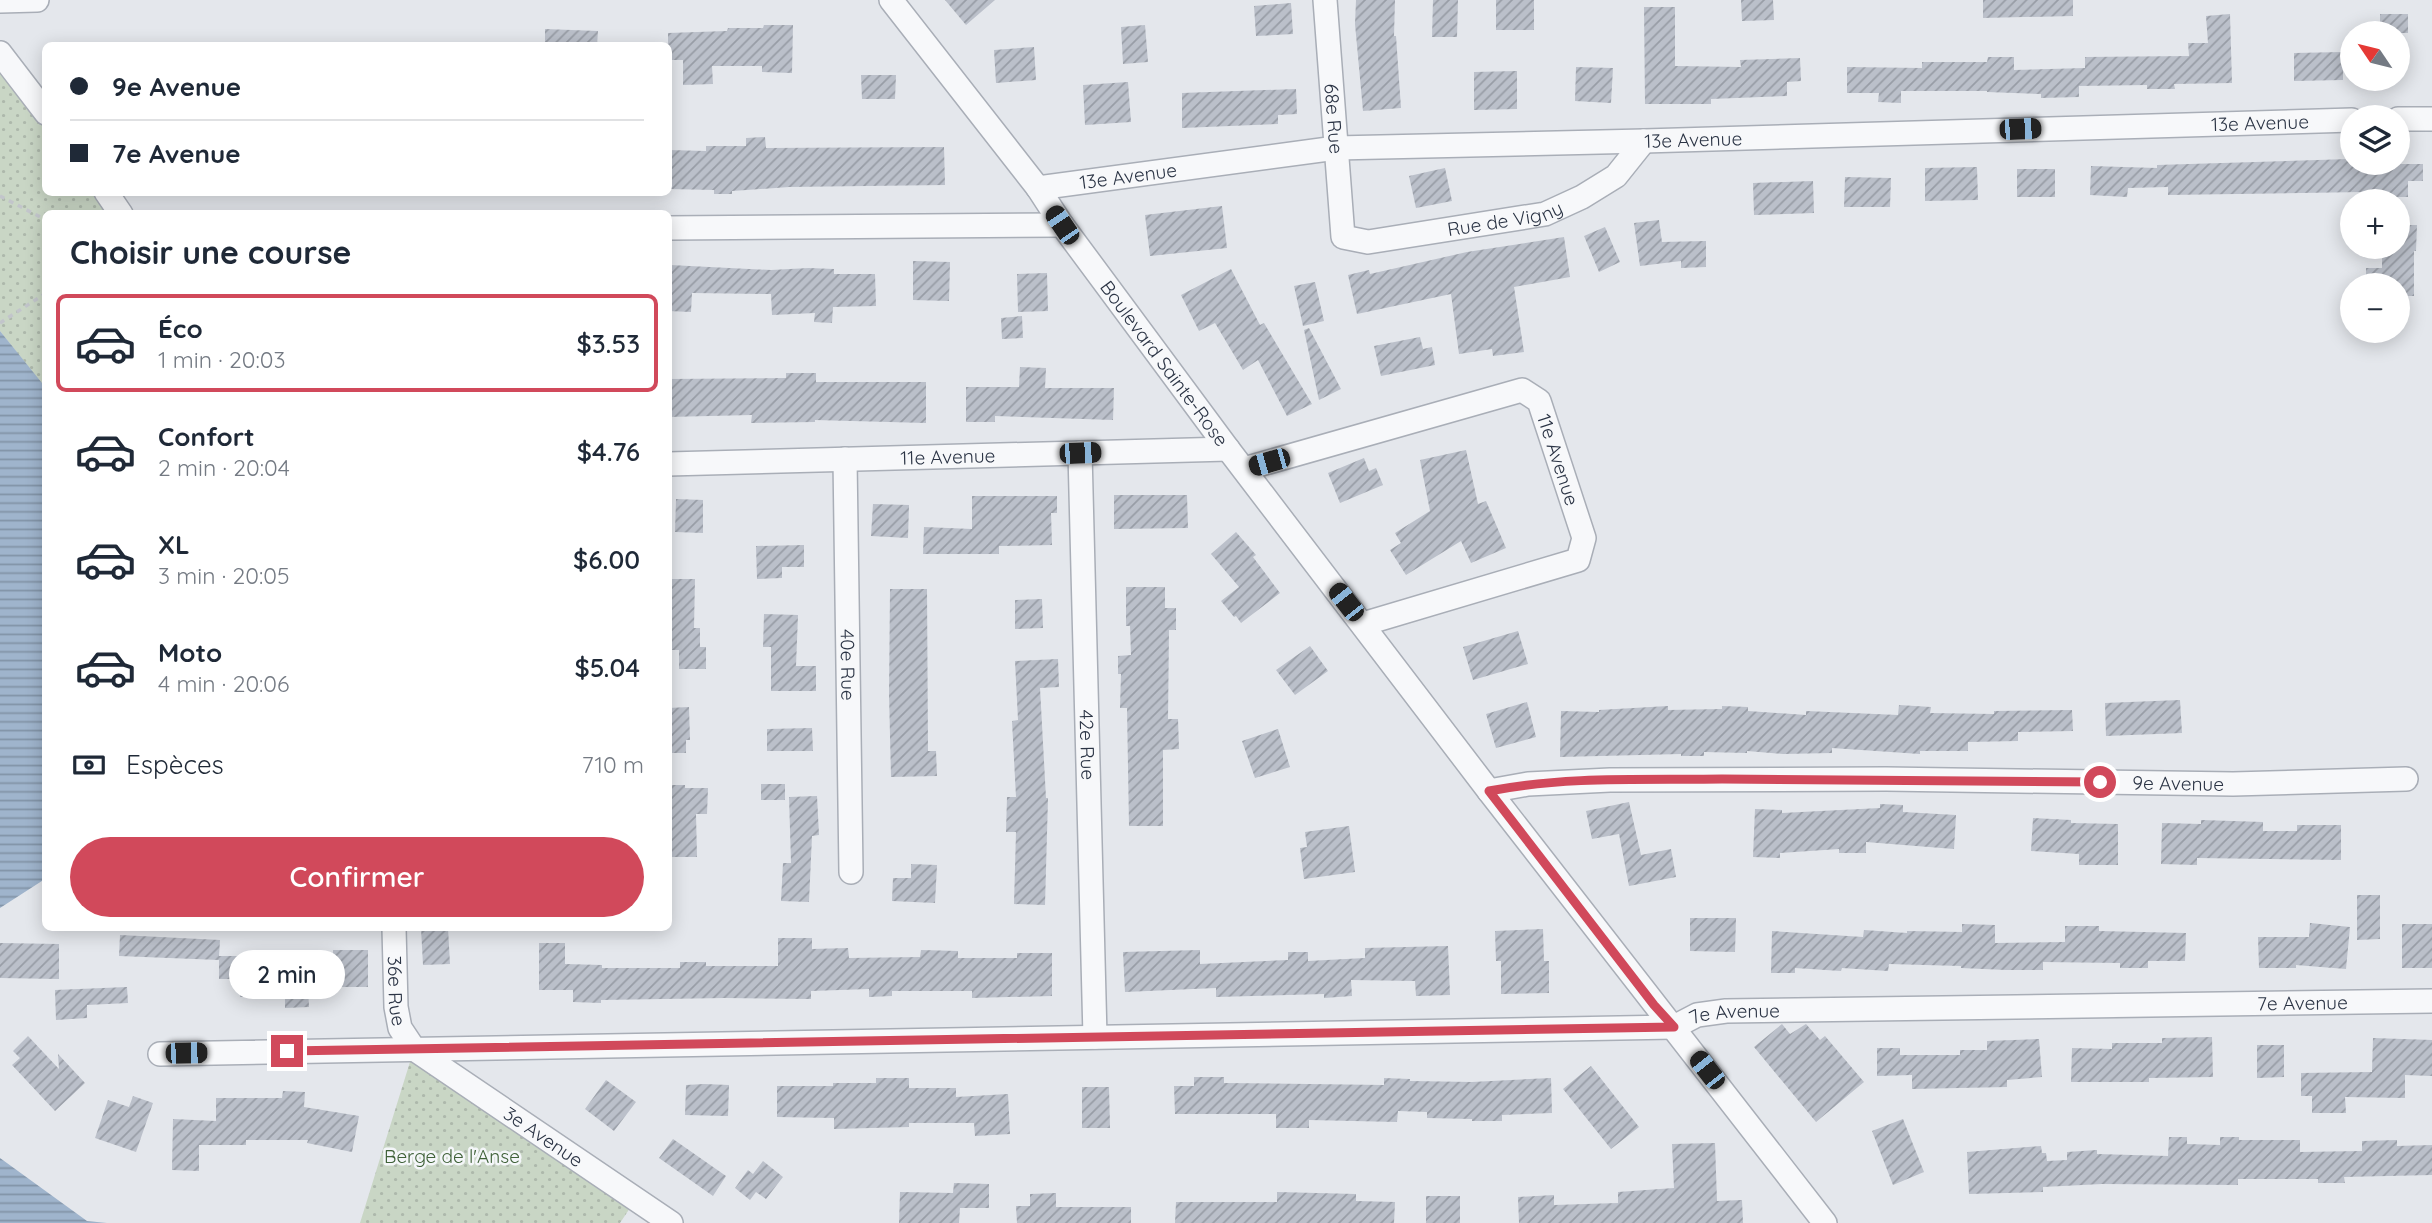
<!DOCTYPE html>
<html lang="fr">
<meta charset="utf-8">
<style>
:root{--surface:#fff;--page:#f6f6f7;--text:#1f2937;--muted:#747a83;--line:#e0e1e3;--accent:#d1495b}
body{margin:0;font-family:Quicksand,sans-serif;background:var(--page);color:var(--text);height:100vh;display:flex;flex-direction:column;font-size:26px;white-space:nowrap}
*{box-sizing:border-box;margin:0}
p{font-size:23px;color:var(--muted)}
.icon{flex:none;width:38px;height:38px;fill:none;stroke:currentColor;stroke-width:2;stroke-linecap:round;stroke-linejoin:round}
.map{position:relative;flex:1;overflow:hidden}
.sheet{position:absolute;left:42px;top:210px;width:630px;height:721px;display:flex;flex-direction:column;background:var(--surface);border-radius:10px;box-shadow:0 4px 18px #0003}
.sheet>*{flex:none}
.hud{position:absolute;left:42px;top:42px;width:630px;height:154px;border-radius:10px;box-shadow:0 4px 18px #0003;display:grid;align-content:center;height:154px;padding:0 28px;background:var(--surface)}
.needle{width:46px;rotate:305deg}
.buttons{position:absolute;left:2340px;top:21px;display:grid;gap:14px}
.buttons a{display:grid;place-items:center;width:70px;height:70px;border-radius:50%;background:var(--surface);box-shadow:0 4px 18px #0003;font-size:35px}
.end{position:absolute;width:32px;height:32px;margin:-16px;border:9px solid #d1495b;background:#fff;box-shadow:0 0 0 4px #fff}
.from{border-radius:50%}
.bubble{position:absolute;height:49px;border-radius:24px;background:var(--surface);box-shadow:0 4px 18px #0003;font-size:23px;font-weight:600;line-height:49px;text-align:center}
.car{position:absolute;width:21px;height:42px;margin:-21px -10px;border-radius:9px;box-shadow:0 0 5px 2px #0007;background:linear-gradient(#222 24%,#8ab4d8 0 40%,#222 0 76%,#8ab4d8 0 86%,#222 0)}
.hud b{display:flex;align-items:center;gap:24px;height:66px;font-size:26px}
.hud b+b{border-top:2px solid var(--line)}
.hud i{width:18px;height:18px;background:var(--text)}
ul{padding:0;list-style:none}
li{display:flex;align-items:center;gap:21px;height:98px;margin:0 14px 10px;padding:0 14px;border:4px solid transparent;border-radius:10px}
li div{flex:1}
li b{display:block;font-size:26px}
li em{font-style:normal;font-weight:600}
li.selected{border-color:var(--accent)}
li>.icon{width:63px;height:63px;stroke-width:1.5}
h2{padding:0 28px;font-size:32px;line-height:84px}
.pay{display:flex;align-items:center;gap:18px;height:77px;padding:0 28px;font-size:26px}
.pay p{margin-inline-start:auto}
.cta{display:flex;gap:14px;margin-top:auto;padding:14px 28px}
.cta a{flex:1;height:80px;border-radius:42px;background:var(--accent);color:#fff;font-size:28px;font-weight:600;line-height:80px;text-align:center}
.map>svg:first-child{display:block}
.park{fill:url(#park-dots)}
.water{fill:url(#water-rules)}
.building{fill:url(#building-hatch)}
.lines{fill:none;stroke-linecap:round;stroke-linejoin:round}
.minor-casing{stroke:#a9aeb7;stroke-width:26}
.path{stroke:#c2c5cb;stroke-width:3.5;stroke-dasharray:5 5;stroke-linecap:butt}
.minor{stroke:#f7f8fa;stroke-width:23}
.route{stroke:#d1495b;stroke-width:9}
.labels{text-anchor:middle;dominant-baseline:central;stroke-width:5;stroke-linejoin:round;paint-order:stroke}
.street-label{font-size:19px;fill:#2b3445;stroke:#f4f6f9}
.park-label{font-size:19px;fill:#3f6138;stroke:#f4f6f9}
</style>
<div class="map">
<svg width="2432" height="1223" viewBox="0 0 2432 1223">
<defs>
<pattern id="park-dots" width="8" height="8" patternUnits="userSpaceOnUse" patternTransform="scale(1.75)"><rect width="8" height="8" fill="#c9d6c5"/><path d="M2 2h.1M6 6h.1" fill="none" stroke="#adb8ab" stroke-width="1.8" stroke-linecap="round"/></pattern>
<pattern id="water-rules" width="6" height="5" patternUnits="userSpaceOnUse" patternTransform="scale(1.75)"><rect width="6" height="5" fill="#9fb4cc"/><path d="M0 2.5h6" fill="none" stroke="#8293a7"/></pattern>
<pattern id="building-hatch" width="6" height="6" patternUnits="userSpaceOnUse" patternTransform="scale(1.75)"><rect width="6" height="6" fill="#bbc0ca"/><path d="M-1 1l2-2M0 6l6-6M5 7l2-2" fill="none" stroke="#989da6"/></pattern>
</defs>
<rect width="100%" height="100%" fill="#e4e7ec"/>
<path class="park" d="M0 70 45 125 46 192 102 193 120 213 46 214 45 388 0 331Z
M414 1049 636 1199 620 1223H360Z"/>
<path class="water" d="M0 331 46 388 45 879 0 908Z
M0 1158 87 1221 107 1223H0Z"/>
<path class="building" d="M945 0H995L966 25Z
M1356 0H1395L1394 36H1396L1401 108 1363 111 1355 24Z
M1433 0H1458L1457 37H1432Z
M1496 0H1534V30H1496Z
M1741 0H1773L1774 20 1742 21Z
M1983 0H2073V16L1983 18Z
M1291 3 1293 34 1256 36 1254 6Z
M1644 7H1675V66L1741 67 1740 60 1800 58 1801 81 1787 82V96L1711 99V104H1645Z
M2230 14 2232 83 2174 84 2175 89H2147V85L2079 86V97L2041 98V94L1987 92V91H1901V103L1878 102 1879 93H1847V67L1922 68V62H1987L1988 57H2014V70L2085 68V57L2189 56 2188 43H2208L2206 16Z
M2380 14H2408V33H2380Z
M764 25H793L792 73 762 72V66H712L713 84 683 85V60H668V33L727 31 728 28H763Z
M1145 25 1148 62 1123 64 1121 27Z
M545 29 598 31 597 46H545Z
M1034 47 1036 80 996 83 994 50Z
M2343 52V80L2294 81V53Z
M1576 67 1613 68 1611 103 1575 101Z
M1517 71V109L1474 110V72Z
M861 75H896L895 99H862Z
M1128 82 1131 122 1085 125 1083 85Z
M1296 89 1297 114 1278 115V124L1182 128V93Z
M765 137 766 148 944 147 945 185 789 187 732 191V194H714V190L668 189V150L706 151V146H746V138Z
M2349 159 2350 164H2423V181H2408V197H2363V192L2168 195V187L2128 188 2127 197 2090 195 2091 166 2157 168V165Z
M1977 167 1978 200 1925 201V168Z
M1445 168 1452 201 1416 208 1409 176Z
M2017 169H2055V197H2017Z
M1845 177 1891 178 1890 207H1844Z
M1813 181 1814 213 1754 215 1753 183Z
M1222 206 1227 248 1150 256 1145 215Z
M1659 220 1662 242 1706 241V267L1681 268V261L1640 266 1634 223Z
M2398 225H2417L2416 251H2414V296H2398V285H2366V268H2382V247H2398Z
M1605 227 1620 262 1599 272 1584 236Z
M1564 237 1570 277 1514 287 1524 352 1493 356 1492 349 1459 354 1451 294 1357 314 1348 275 1369 270 1370 274 1467 252Z
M913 261 950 262 949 301 913 300Z
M670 265 771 270 809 268 834 269V274H875L876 306 833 307 832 323 814 322 815 313 772 315 771 294 692 293 691 312 668 311Z
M1231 269 1260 325 1264 323 1312 404 1287 416 1258 360 1243 370 1215 323 1199 331 1181 295Z
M1047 273 1048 311 1018 312 1017 274Z
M1315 282 1324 321 1303 326 1294 286Z
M1022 316 1023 338 1002 339 1001 318Z
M1309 328 1341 389 1319 400 1304 330Z
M1420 337 1423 349 1432 347 1435 365 1381 376 1374 346Z
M1020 367 1046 368 1045 388H1114L1113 420 995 416V422H966V387H1019Z
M786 373H816V382H926V423L815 420V422L751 423 752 415 668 417V379L786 378Z
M1466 450 1478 504 1486 501 1506 548 1471 563 1461 541 1406 575 1390 550 1401 543 1395 533 1430 511 1420 460Z
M1364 458 1369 471 1376 468 1383 485 1340 503 1328 473Z
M1114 495H1187L1188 528 1114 529Z
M972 496H1057V513H1051L1052 545 999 546V554H923L924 527 972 529Z
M676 499 703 500V533L675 532Z
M873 504 909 505 908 538 871 536Z
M1236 532 1256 555 1253 557 1280 593 1241 623 1236 616 1234 617 1221 601 1239 587 1211 554Z
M804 545V567H782V578L757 579 756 546Z
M668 579H695L694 628H700V647H706V669H679V650H668Z
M1126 587H1165V608H1176V630H1169L1168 719H1178L1179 749 1163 750V826H1129L1127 708H1120L1121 674H1118V656L1131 655 1130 626H1126Z
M890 589H927L928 751H936L937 776 891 777 889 694Z
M1042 599 1043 628 1015 629V600Z
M764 614 798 615 796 666H816V691H771V647H763Z
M1518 631 1528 664 1473 680 1463 647Z
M1310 646 1328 671 1295 695 1276 670Z
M1058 659 1059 687 1040 688 1046 798H1048L1045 905 1014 904 1016 832H1006L1007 797H1016L1012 721 1018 720 1015 661Z
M2180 700 2182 733 2106 736 2105 703Z
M1527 702 1536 737 1496 748 1486 714Z
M1899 705 1931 707 1930 713 1994 714V711L2072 710 2073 731 2018 732V741L1968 742V751H1920V754L1832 748V753L1783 754 1747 751V753L1704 752V756H1681V754L1560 757 1561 711 1599 712V710L1668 706V710L1722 709V706L1748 707V711L1806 715V711L1898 715Z
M689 707 690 740H686V753H668V708Z
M812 728 813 751H767V729Z
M1278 729 1290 767 1255 778 1242 741Z
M761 784H785V800H761Z
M668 785H685V788H708L707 814H696L697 857H668Z
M817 796 819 835 812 836 809 902 781 901 783 863H791L789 797Z
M1629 802 1641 855 1671 849 1676 877 1629 886 1619 834 1592 839 1586 811Z
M1880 804 1903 805V812L1956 815 1954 849 1866 842V853H1839V849L1780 853V858L1753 857 1755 809 1782 810V813L1880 808Z
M2033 818 2071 820V823L2118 824V865H2079V854L2031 851Z
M2201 820 2263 822V831H2297V825H2341V860L2197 858V865L2161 864 2162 823 2201 824Z
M1349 826 1355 872 1304 879 1300 848 1307 847 1305 832Z
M911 864 937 865 935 903 892 901 893 878H911Z
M2357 895H2380V939L2357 940Z
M1690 918H1736L1735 952 1690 951Z
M2310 923 2350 927 2346 969 2296 965V968H2259L2258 937H2309Z
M1962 924 1995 925V943L2065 942V926H2099V931L2186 933 2185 961H2148V968H2120V963L2043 962V970H2006L1961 968V966L1889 964 1888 971 1842 968 1841 971 1795 968V973H1771L1772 931 1863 937 1864 930 1907 933V931L1962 932Z
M2402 924H2432V968H2402Z
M421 928H448L450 964 423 965Z
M1543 929 1544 961H1549V993L1501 994V961H1496L1495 931Z
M120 935 220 940 219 956H267V968L304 967V960L333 959V950H368V987H308L309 1007 285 1008V997H240V979H219V960L119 956Z
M778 938H812V949L848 948 849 958 920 957 921 950 958 951V958H1017V953H1052V996L972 998V991H892V996L869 997V989L811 991V999L725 998 601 1000V1003L573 1002V990H539V943H565V964L602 965V968H680V962H706V966H778Z
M0 943 59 944V979L0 978Z
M1448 946 1450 995 1416 996 1415 981 1351 980 1352 996 1324 998V994L1216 997V988L1125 992 1123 952 1200 950V964L1288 960V952H1308V961L1365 958V948Z
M127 987 128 1003 87 1005V1018L56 1020 55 990Z
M1782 1024 1790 1034 1806 1024 1820 1040 1825 1036 1864 1082 1816 1122 1754 1047Z
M28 1036 59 1069 58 1054 85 1083 55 1111 12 1065 20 1058 13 1051Z
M2212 1037 2213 1077 2149 1078V1082H2071L2072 1048 2112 1049V1043H2162V1038Z
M2373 1038 2432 1040V1076L2405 1075V1098L2345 1097 2346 1113H2312V1096H2301V1073L2372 1072Z
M2039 1039 2042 1077 2007 1080V1087L1912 1089V1075L1877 1076V1048H1900V1055H1960V1050H1987V1041Z
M2257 1045H2284V1077L2257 1078Z
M1591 1066 1639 1127 1611 1149 1563 1089Z
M1194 1077H1224V1083L1384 1085V1078L1410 1079V1081L1472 1082 1551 1078 1552 1113 1502 1115V1121H1472V1119L1427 1118V1112L1398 1111 1397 1122 1309 1120V1128H1276V1114H1175L1174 1086H1194Z
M876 1078H909V1088H956V1097L1008 1094 1010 1134 975 1136 974 1123H909V1127L834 1129V1118L777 1117V1086H833V1083H876Z
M606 1080 636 1102 614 1131 585 1109Z
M704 1084 729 1085 728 1116 685 1115 686 1085Z
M1082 1087H1109L1110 1128H1082Z
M283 1091 305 1092 304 1107 359 1116 352 1152 307 1143 308 1140H246V1145H199V1171L172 1170 173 1119 216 1121V1098H282Z
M133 1096 153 1103 136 1152 95 1138 108 1100 129 1107Z
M1903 1119 1924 1172 1893 1185 1872 1131Z
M2169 1137H2187V1144L2220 1145V1137H2239V1140H2300V1152L2362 1151V1141L2397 1140V1146L2432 1145V1175L2344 1177 2345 1183H2318V1179H2238V1185L2102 1184 2043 1187V1192L1969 1194 1967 1152 2041 1146 2042 1153H2046L2047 1161 2067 1160V1152L2097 1150V1154L2168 1156Z
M673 1139 726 1176 713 1196 659 1158Z
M1715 1143 1717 1201 1742 1200 1743 1223H1519L1518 1197 1554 1195V1205L1618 1203V1192L1674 1188 1672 1144Z
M763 1161 783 1177 766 1199 756 1192 750 1200 735 1188 748 1170 753 1174Z
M954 1183 989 1184V1208H960L959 1223H899L900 1192 953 1193Z
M1277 1192 1356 1194V1201L1395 1202 1394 1223H1175L1176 1202H1277Z
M1056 1193V1207H1131V1223H1017L1016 1206H1030V1194Z
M1426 1196H1460V1223H1426Z"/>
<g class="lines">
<g class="minor-casing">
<g id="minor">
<path id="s1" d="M891 0 1038 188 1062 225 1228 449 1489 791 1825 1223"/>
<path id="s2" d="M1325 0 1343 237 1368 242 1545 214 1582 197 1616 176 1644 141"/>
<path d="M0 1 37 0"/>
<path d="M0 53 46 113"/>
<path d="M2398 119H2432"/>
<path id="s3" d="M1038 188 1336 148 1644 141 2352 120"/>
<path d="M106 192 121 214"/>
<path d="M668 228 1062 225"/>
<path id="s4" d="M1080 453 1095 1037"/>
<path id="s5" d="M845 459 851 872"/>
<path id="s6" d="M668 464 1228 449"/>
<path id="s7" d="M1244 469 1522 390 1539 401 1584 538 1578 560 1363 624"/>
<path id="s8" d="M1489 791 1528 784 1610 780 1886 779 2233 784 2406 779"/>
<path id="s9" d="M394 928 396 1007 400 1028 414 1049 671 1223"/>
<path id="s10" d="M160 1054 1674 1027 1697 1015 1726 1011 2432 1001"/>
</g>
</g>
<path class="path" d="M0 196 46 220
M0 323 46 293"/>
<use href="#minor" class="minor"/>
</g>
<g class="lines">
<path class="route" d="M287 1051 1674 1027 1654 1005 1489 791C1566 776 1644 780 1722 779 1848 779 1974 780 2100 782"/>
</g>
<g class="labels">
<g class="street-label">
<text stroke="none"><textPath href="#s2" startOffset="119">68e Rue</textPath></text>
<text stroke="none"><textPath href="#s3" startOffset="1225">13e Avenue</textPath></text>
<text stroke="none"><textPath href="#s3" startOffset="658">13e Avenue</textPath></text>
<text stroke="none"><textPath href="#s3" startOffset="91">13e Avenue</textPath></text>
<text stroke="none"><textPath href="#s2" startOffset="402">Rue de Vigny</textPath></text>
<text stroke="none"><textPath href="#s1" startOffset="455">Boulevard Sainte-Rose</textPath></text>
<text stroke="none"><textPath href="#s6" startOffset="280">11e Avenue</textPath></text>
<text stroke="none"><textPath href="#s7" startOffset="371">11e Avenue</textPath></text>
<text stroke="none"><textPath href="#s5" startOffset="206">40e Rue</textPath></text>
<text stroke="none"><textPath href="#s4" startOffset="292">42e Rue</textPath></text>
<text stroke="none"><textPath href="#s8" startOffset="690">9e Avenue</textPath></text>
<text stroke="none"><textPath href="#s9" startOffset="63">36e Rue</textPath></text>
<text stroke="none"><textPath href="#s10" startOffset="2146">7e Avenue</textPath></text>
<text stroke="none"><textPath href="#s10" startOffset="1578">7e Avenue</textPath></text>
<text stroke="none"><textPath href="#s9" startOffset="282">3e Avenue</textPath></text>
</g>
<g class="park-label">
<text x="452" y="1156">Berge de l'Anse</text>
</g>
</g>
</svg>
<div class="buttons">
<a><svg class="needle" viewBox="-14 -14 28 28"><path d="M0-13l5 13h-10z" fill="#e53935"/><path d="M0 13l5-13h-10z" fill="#747a83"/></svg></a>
<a><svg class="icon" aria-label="layers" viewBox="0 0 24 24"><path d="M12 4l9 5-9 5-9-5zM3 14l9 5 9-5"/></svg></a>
<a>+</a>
<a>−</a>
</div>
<i class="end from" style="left:2100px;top:782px"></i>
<i class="end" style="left:287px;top:1051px"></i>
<div class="bubble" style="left:229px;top:950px;width:116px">2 min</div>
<i class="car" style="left:2020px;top:129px;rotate:88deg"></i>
<i class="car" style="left:1062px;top:225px;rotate:326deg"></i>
<i class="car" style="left:1080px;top:453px;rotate:88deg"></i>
<i class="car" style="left:1269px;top:462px;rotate:254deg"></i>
<i class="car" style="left:1346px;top:602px;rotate:322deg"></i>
<i class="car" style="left:186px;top:1053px;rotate:89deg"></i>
<i class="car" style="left:1707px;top:1070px;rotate:322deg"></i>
<div class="hud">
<b><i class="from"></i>9e Avenue</b>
<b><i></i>7e Avenue</b>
</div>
<section class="sheet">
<h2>Choisir une course</h2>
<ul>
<li class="selected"><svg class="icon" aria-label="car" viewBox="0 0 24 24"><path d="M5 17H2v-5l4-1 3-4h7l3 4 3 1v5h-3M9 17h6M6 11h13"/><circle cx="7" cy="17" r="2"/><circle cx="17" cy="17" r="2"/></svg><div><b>Éco</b><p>1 min · 20:03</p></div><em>$3.53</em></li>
<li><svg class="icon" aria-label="car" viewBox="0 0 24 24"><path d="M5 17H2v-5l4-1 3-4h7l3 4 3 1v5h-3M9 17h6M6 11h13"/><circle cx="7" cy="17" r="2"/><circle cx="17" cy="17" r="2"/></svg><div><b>Confort</b><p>2 min · 20:04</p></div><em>$4.76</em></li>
<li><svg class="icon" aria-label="car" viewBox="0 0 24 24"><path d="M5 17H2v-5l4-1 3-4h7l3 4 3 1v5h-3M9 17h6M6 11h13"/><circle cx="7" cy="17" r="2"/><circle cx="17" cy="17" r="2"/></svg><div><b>XL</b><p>3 min · 20:05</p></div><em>$6.00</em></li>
<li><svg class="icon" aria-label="car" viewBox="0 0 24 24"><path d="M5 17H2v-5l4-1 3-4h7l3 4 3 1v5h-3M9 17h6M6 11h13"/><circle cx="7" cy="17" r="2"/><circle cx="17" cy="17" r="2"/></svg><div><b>Moto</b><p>4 min · 20:06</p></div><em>$5.04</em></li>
</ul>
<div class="pay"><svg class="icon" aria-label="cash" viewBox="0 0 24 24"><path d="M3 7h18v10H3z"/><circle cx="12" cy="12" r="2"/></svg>Espèces<p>710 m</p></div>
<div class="cta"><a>Confirmer</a></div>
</section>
</div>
